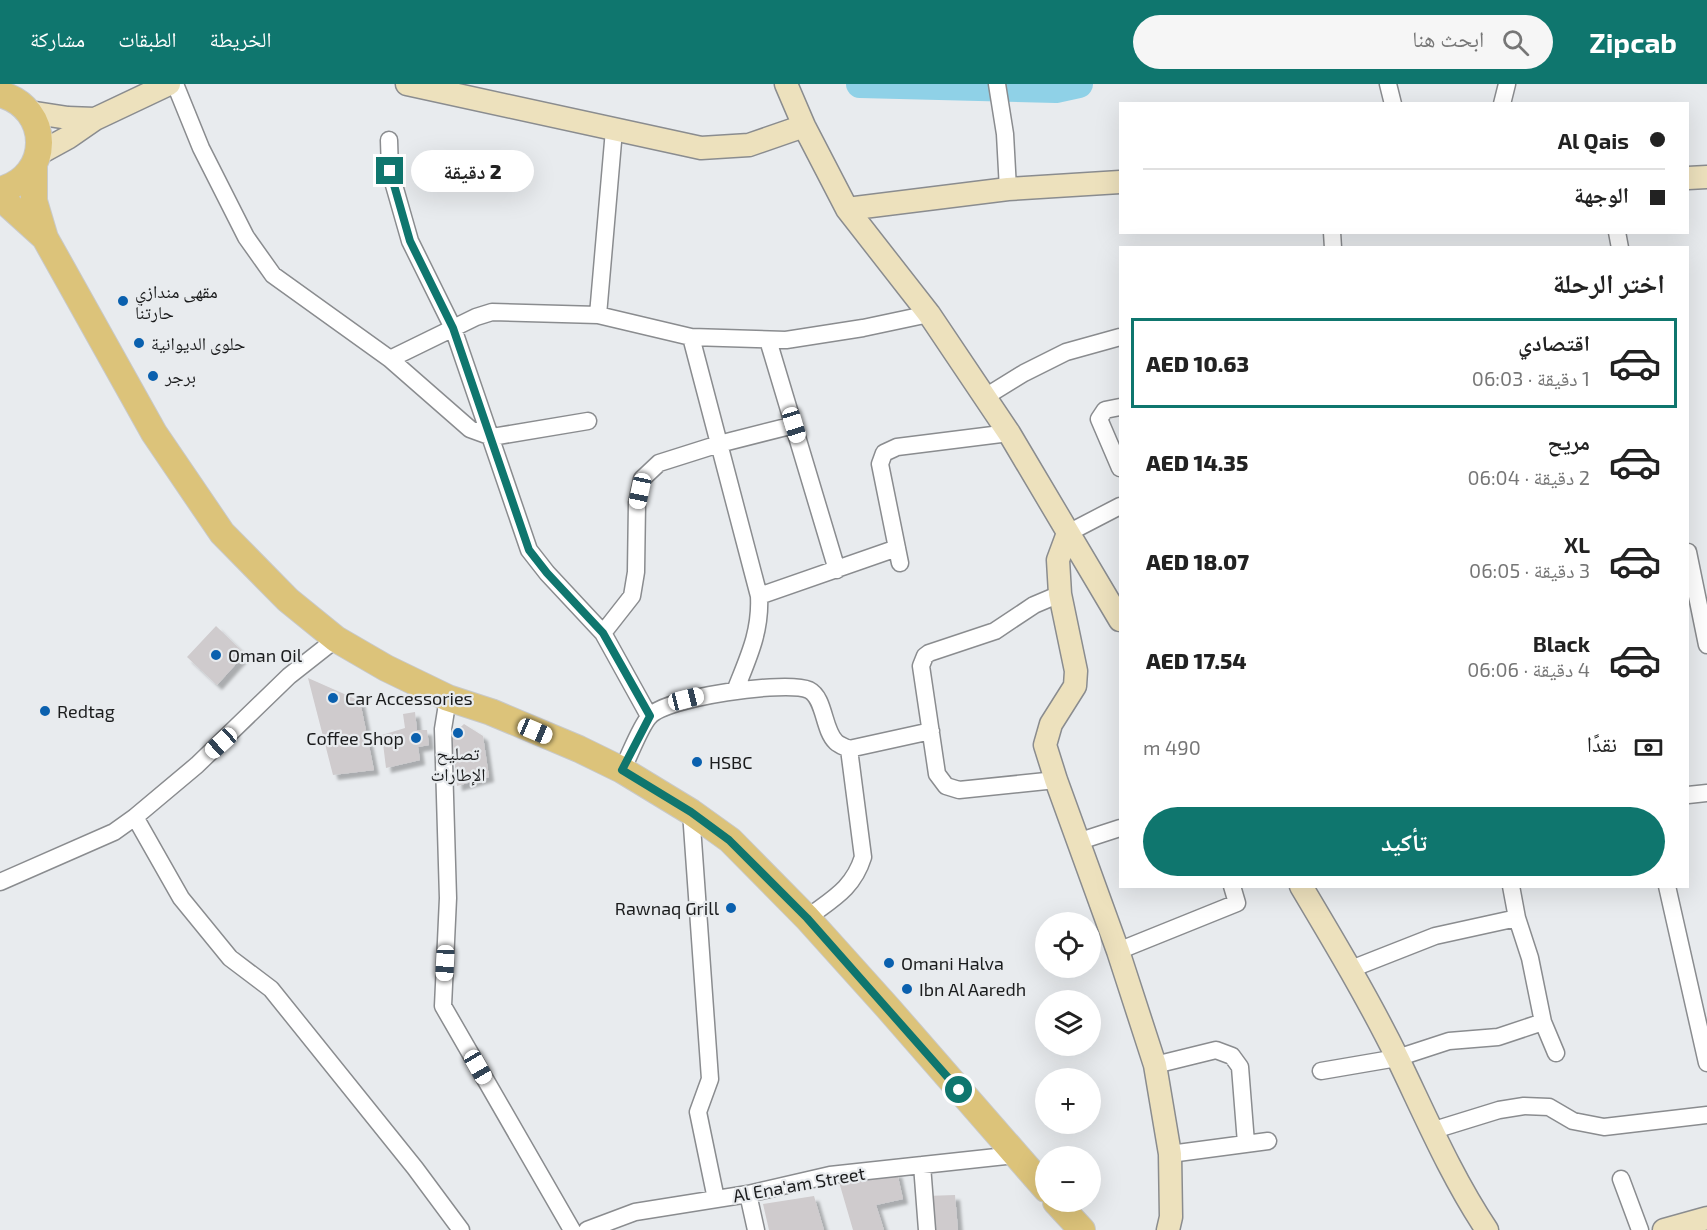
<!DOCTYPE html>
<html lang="ar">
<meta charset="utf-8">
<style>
:root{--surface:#fff;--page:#f6f6f6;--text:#222;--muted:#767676;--line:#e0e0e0;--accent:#0f766e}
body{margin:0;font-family:"Exo 2","Noto Naskh Arabic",sans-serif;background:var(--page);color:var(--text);direction:rtl;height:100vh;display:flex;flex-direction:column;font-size:22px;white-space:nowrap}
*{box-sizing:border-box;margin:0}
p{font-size:20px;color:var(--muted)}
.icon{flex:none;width:33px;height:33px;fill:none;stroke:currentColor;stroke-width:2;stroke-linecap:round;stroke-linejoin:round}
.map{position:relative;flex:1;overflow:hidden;direction:ltr}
.sheet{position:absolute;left:1119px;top:162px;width:570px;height:642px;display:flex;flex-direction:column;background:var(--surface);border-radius:0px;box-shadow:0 6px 24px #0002;direction:rtl}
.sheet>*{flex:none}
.guide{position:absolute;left:1119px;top:18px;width:570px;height:132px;border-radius:0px;box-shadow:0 6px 24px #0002;direction:rtl;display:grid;align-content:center;height:132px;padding:0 24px;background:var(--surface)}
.controls{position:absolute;left:1035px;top:828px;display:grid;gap:12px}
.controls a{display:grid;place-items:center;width:66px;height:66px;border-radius:50%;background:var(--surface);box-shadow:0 6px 24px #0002;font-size:30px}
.end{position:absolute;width:27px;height:27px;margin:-14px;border:8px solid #0f766e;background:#fff;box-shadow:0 0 0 3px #fff}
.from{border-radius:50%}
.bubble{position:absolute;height:42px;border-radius:21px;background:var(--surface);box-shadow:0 6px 24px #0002;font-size:20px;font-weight:800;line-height:42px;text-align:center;direction:rtl}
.car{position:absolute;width:18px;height:36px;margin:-18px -9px;border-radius:8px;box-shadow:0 0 4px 2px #0007;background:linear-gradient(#fff 24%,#345 0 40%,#fff 0 76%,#345 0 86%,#fff 0)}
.guide b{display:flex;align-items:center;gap:21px;height:57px;font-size:22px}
.guide b+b{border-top:2px solid var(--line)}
.guide i{width:15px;height:15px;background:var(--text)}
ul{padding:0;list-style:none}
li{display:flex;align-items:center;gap:18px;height:90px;margin:0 12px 9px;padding:0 12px;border:3px solid transparent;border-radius:0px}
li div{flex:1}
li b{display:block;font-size:22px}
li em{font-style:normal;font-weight:800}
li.current{border-color:var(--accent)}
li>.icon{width:54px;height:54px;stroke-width:1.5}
h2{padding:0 24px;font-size:27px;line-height:72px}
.pay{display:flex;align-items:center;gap:15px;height:66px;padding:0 24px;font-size:22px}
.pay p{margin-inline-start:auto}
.button{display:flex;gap:12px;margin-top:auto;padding:12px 24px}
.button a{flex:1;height:69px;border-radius:36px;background:var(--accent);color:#fff;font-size:24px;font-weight:800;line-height:69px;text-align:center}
header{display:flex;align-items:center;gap:36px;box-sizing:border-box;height:84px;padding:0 30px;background:var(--accent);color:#fff}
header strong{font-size:28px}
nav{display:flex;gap:33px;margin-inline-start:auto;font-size:21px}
.search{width:420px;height:54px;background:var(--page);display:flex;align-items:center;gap:15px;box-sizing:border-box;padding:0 21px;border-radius:33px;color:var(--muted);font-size:22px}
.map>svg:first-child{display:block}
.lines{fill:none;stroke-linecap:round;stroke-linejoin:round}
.river{stroke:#8fd1e7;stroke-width:28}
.building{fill:#cfcbcd;filter:url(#shadow)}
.street-casing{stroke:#8a8c8f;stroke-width:19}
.secondary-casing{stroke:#8a8c8f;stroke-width:25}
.primary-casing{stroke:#c8c9c9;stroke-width:28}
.street{stroke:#fff;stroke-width:16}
.secondary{stroke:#ede1bd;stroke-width:22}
.primary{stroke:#dcc37a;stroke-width:26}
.route{stroke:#0f766e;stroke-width:8}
.poi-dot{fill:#0a60ae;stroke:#e8ebee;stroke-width:2}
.labels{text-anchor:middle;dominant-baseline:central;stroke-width:4.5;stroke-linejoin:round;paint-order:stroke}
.poi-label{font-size:18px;fill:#1b1c1d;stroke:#e8ebee;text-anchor:start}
.street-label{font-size:18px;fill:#1b1c1d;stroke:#e8ebee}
</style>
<header>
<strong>Zipcab</strong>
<div class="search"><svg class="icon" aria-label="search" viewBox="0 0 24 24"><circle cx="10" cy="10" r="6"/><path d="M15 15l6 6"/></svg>ابحث هنا</div>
<nav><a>الخريطة</a><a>الطبقات</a><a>مشاركة</a></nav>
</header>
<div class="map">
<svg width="1707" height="1146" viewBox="0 0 1707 1146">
<defs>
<filter id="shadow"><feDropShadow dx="5" dy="5" stdDeviation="1.5" flood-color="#0004"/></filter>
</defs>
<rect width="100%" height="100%" fill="#e8ebee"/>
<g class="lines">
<path class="river" d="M860 0 1056 5 1079 0"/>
</g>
<path class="building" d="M216 542 245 570 217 601 187 573Z
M308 594 360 617 374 686 333 691Z
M415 628 417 646H427L429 661 418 663 420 676 386 684 382 651 405 644 403 630Z
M464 640 483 652 489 693 457 702 452 651Z
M897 1088 903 1115 876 1121 884 1146H853L839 1098Z
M955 1111 958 1146H931L926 1112Z
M814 1112 824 1146H769L763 1120Z"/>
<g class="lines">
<g class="street-casing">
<path id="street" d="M175 0 201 64 246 153 273 191 390 275 470 345 492 353 588 337
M997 0 1005 50 1008 105
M1388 0 1393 20
M1502 20 1507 0
M614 46 598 231 691 253 786 256 863 244 929 230
M389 56 390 87 410 157 453 244 529 466 547 489 603 549
M1332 148 1333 164
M1617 148 1620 164
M691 253 759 512C761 548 748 574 735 607
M768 256 837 486
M390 275 476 233 492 228 598 231
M985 313 1024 289 1066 268 1120 253
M1120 323 1105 326 1099 335 1120 384
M1068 449 1120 422
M1688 468 1707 561
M900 479 880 380 884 369 897 363 1009 349
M759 512 897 464
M448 614 443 645 448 814 443 922 572 1146
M649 632 603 549 632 512 636 488 637 419 642 395 659 379 719 360 794 341
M622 686C629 673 640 643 649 633 665 613 787 596 809 606 825 614 823 646 836 658 839 661 845 663 849 665L931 647
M1056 696 959 706 946 702 937 690 921 582 925 572 929 569 995 547 1034 521 1060 510
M1688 711 1707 709
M691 728 710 995 698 1028 716 1115
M135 733 181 814 230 874 271 905 415 1084 461 1146
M1077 758 1120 744
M0 798 114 748 135 733 197 681 289 592 336 555
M1511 802 1517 834 1530 874 1543 938 1556 969
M1667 802 1707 979
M807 834C832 815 853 805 863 773L849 665
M1118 867 1237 819 1232 802
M1351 885 1435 852 1517 834
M1155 981 1216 966 1232 972 1240 983 1246 1059
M1321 987 1397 974 1449 957 1498 953 1543 938
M1431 1047 1499 1026 1524 1022 1549 1023 1573 1037 1604 1043 1707 1031
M1170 1070 1268 1057
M922 1081 927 1146
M1621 1095 1640 1146
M748 1110 756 1146
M587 1146 635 1128 748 1110 830 1091 1015 1071"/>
</g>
<g class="secondary-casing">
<path id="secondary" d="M407 0 701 64 749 61 804 42
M786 0 804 42 847 125 929 230 1009 349 1120 536
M29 28 68 34 95 35
M38 70 69 53 95 35 169 0
M1688 94 1707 93
M847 125 1008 105 1120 98
M1068 449 1058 476 1060 510 1076 587 1075 602 1051 640 1045 661 1056 696 1118 867 1155 981 1170 1070 1171 1133 1168 1146
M1301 802C1335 859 1369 916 1398 975 1426 1033 1451 1092 1487 1146
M1664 1146 1707 1134"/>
</g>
<g class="primary-casing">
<path id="primary" d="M0 10C52 24 52 93 0 106
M34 81V117L45 154 154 349 222 449 288 516 336 555 386 584 448 614 491 628 579 665 622 686 691 728 730 756 807 834 888 924 1046 1105
M0 113 44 153
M1056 1118 1082 1146"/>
</g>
<use href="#street" class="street"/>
<use href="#secondary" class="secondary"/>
<use href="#primary" class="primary"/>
</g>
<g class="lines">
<path class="route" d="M390 87 410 157 453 244 529 466 547 489 603 549 650 632 622 686 691 728 729 756 807 834 959 1006"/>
</g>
<g class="poi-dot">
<circle cx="123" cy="217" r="6"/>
<circle cx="139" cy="259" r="6"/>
<circle cx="153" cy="292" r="6"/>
<circle cx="216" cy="571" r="6"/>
<circle cx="333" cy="614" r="6"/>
<circle cx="45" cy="627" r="6"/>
<circle cx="458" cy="649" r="6"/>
<circle cx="416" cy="654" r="6"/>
<circle cx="697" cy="678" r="6"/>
<circle cx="731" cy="824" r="6"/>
<circle cx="889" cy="879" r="6"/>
<circle cx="907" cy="905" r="6"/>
</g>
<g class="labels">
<g class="poi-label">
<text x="135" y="207">مقهى مندازي<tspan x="135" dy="21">حارتنا</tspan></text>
<text x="151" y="259">حلوى الديوانية</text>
<text x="165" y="292">برجر</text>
<text x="228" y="571">Oman Oil</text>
<text x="345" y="614">Car Accessories</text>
<text x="57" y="627">Redtag</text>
<text x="404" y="654" text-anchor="end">Coffee Shop</text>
<text x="458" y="669" text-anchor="middle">تصليح<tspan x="458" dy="21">الإطارات</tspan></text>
<text x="709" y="678">HSBC</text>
<text x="719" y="824" text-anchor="end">Rawnaq Grill</text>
<text x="901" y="879">Omani Halva</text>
<text x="919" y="905">Ibn Al Aaredh</text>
</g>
<g class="street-label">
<text transform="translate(799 1100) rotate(-10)">Al Ena'am Street</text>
</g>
</g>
</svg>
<div class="controls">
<a><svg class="icon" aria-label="locate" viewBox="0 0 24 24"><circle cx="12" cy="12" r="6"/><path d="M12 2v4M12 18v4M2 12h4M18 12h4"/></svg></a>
<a><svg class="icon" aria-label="layers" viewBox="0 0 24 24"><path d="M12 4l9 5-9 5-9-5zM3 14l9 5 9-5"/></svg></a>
<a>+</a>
<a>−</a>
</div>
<i class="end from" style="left:959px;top:1006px"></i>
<i class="end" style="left:390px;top:87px"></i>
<div class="bubble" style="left:411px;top:66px;width:123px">2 دقيقة</div>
<i class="car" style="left:794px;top:341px;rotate:163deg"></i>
<i class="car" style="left:640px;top:407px;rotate:192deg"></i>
<i class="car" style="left:686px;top:615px;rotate:76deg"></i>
<i class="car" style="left:535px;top:647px;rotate:113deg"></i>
<i class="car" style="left:221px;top:659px;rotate:228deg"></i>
<i class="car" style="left:445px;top:879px;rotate:183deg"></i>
<i class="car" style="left:478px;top:983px;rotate:150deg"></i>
<div class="guide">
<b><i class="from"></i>Al Qais</b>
<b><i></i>الوجهة</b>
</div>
<section class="sheet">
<h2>اختر الرحلة</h2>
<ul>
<li class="current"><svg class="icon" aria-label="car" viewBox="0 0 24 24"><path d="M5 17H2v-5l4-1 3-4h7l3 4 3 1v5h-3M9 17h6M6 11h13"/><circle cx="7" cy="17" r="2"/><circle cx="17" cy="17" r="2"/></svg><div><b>اقتصادي</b><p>1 دقيقة · 06:03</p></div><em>AED 10.63</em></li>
<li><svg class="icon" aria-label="car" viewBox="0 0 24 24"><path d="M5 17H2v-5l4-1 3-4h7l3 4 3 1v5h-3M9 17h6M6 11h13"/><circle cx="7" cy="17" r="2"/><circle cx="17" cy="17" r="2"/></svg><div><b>مريح</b><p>2 دقيقة · 06:04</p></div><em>AED 14.35</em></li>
<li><svg class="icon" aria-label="car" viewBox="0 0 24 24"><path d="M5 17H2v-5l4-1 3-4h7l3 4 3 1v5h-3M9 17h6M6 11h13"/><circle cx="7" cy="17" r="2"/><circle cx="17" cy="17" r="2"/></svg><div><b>XL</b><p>3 دقيقة · 06:05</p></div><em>AED 18.07</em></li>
<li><svg class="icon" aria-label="car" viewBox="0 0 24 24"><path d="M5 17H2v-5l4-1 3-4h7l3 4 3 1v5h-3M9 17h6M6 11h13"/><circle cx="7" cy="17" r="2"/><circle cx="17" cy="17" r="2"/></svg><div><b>Black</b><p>4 دقيقة · 06:06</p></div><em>AED 17.54</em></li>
</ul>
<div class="pay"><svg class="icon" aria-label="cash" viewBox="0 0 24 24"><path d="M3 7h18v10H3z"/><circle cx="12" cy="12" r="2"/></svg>نقدًا<p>490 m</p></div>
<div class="button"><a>تأكيد</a></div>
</section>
</div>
